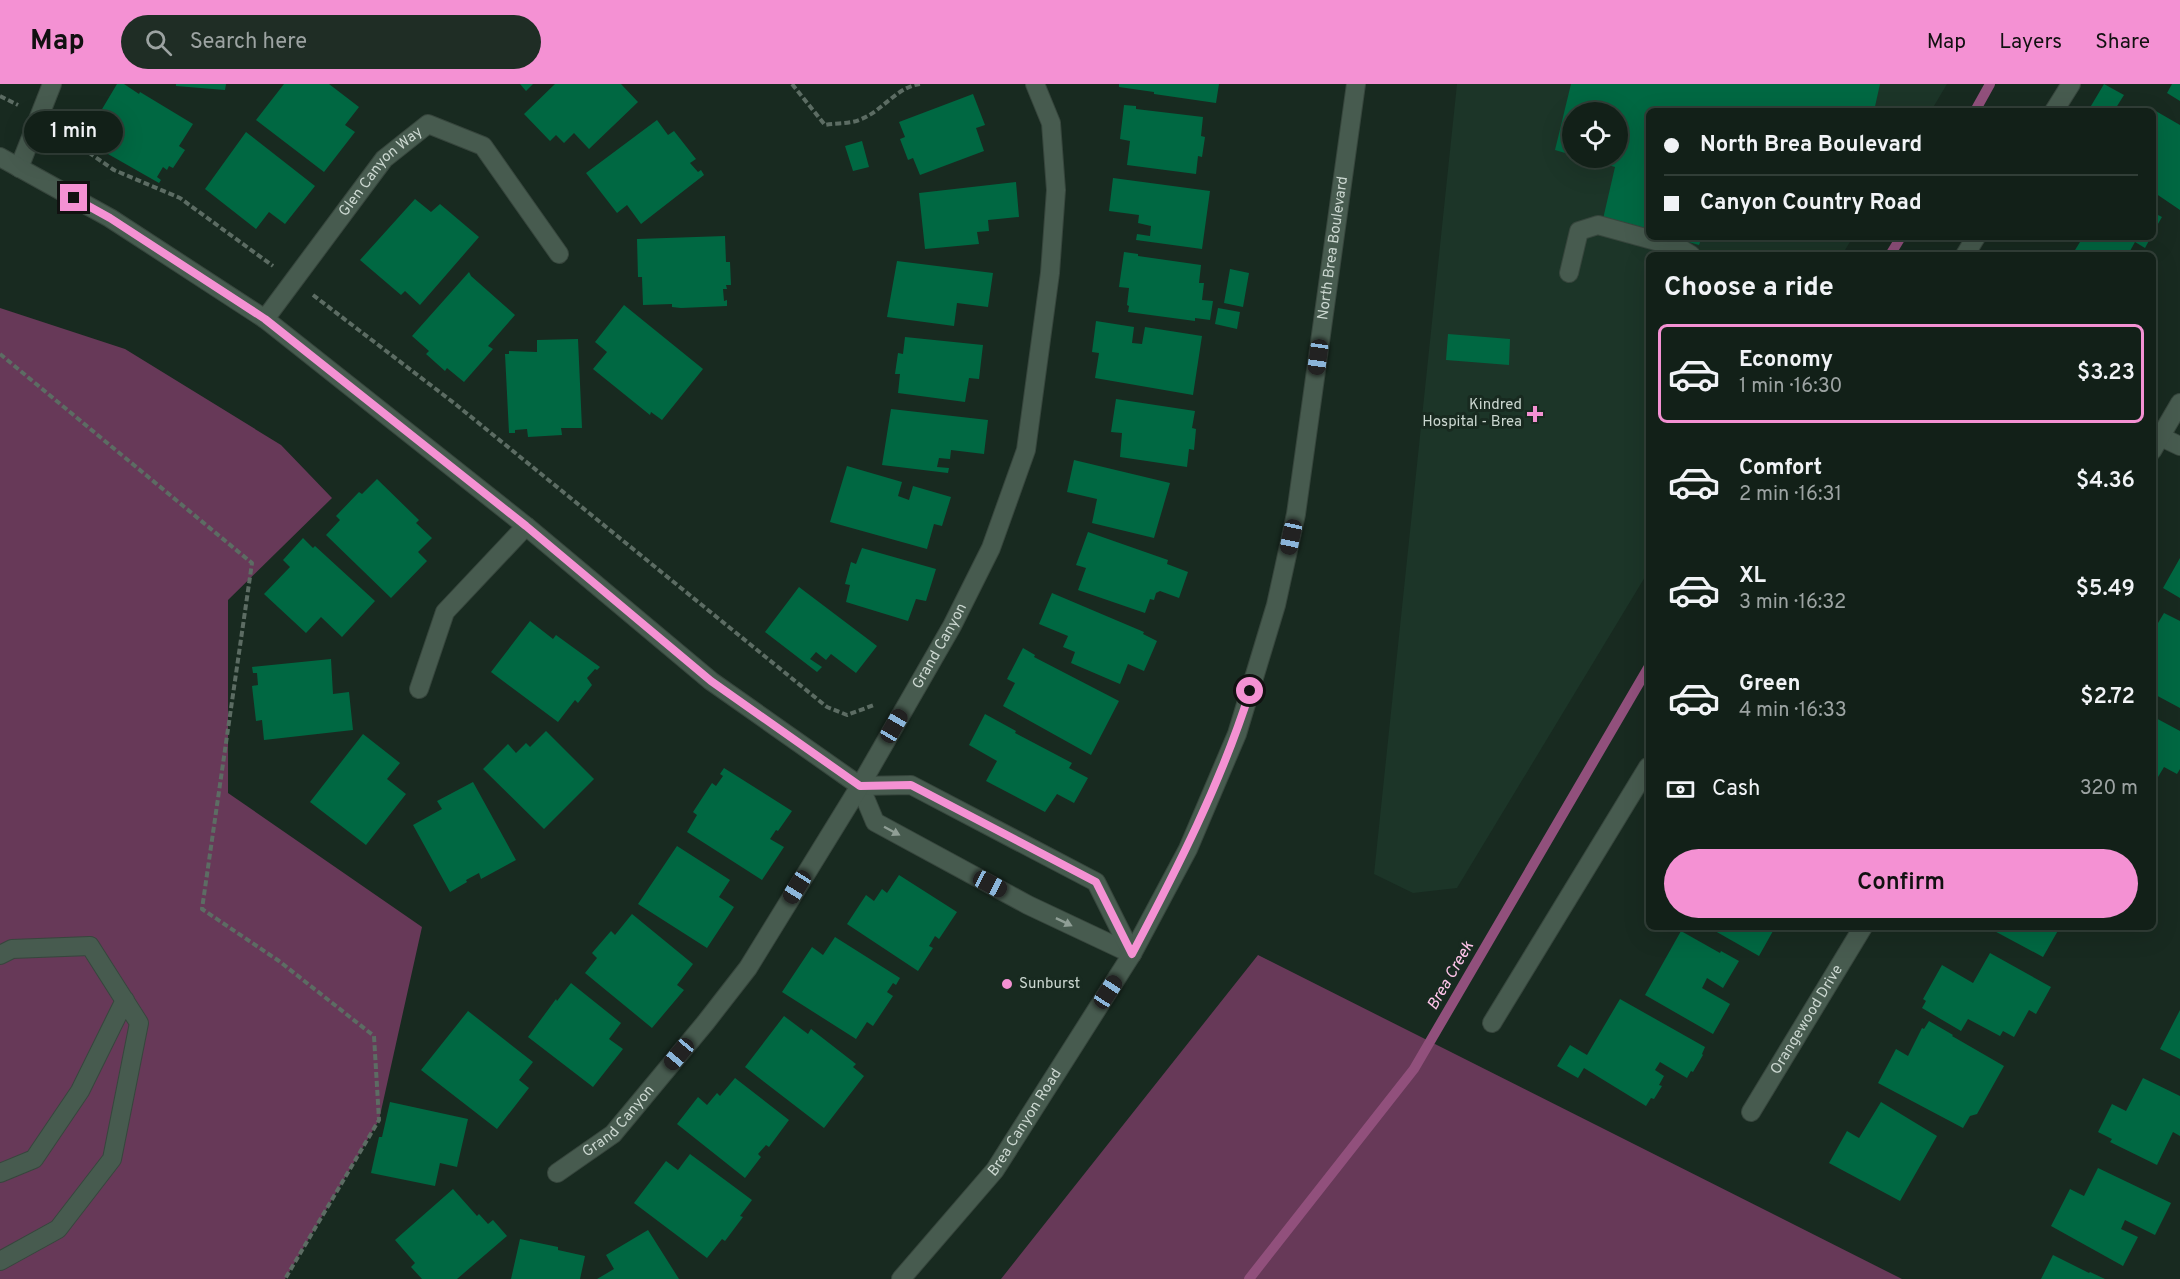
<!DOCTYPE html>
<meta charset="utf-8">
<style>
:root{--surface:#122018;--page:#1f2d25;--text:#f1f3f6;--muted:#9ca3a2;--line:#313e37;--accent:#f491d3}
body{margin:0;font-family:Overpass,sans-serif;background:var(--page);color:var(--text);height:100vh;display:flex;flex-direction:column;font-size:22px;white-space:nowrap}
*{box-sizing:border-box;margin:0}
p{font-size:20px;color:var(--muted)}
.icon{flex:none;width:33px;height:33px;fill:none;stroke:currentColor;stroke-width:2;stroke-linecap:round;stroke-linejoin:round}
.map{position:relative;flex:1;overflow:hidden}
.sheet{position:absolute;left:1646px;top:168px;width:510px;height:678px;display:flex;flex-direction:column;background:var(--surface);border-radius:9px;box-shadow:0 6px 24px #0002,0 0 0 2px var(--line)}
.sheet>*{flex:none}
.guide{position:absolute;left:1646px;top:24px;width:510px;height:132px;border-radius:9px;box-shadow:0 6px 24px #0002,0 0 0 2px var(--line);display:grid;align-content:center;height:132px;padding:0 18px;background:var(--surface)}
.controls{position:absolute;left:1562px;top:18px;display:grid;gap:12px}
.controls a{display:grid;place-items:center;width:66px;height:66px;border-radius:50%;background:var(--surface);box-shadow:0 6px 24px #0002,0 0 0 2px var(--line);font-size:30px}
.end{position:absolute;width:27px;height:27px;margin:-14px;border:8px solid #f491d3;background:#111;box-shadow:0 0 0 3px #111}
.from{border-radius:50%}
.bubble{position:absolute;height:42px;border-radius:21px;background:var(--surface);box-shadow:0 6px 24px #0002,0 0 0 2px var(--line);font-size:20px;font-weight:600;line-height:42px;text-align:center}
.car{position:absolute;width:18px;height:36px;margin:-18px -9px;border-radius:8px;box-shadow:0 0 4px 2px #0007;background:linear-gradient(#222 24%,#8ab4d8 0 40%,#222 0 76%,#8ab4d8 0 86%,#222 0)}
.guide b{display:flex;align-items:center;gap:21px;height:57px;font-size:22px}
.guide b+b{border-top:2px solid var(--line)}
.guide i{width:15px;height:15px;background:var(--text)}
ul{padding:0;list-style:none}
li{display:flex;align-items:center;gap:18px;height:99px;margin:0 12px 9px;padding:0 6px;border:3px solid transparent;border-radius:9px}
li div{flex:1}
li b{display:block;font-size:22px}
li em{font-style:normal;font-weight:600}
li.active{border-color:var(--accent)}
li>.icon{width:54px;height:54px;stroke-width:1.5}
h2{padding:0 18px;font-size:27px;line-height:72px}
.pay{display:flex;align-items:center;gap:15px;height:66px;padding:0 18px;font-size:22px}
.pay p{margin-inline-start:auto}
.action{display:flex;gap:12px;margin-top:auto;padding:12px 18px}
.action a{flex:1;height:69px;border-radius:36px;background:var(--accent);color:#111;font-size:24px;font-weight:600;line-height:69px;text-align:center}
header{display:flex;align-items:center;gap:36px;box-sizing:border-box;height:84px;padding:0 30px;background:var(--accent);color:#111}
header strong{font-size:28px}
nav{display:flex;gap:33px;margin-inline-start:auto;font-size:21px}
.search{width:420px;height:54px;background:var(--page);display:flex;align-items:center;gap:15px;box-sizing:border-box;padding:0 21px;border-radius:33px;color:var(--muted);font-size:22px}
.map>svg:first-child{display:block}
.built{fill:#1c3528;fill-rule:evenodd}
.green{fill:#673958}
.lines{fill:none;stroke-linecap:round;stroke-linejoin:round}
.stream{stroke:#91507c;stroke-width:10}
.building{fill:#006842}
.lane-casing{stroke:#37463d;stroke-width:20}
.street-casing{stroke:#37463d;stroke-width:20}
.secondary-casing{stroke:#37463d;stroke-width:20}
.path{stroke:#5c6c63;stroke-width:4;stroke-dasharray:6 3;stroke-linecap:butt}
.lane{stroke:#475b4f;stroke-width:18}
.street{stroke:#475b4f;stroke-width:18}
.secondary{stroke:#475b4f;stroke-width:18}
.oneway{fill:#909f96}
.route{stroke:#f491d3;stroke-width:8}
.poi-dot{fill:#f491d3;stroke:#182a20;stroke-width:2}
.labels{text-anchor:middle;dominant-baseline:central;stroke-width:6;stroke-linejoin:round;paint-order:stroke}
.street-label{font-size:15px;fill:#cbd7d0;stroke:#182a20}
.poi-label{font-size:15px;fill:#cbd7d0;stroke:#182a20;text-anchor:end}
.water-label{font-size:16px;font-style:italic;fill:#ffc5ea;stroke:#182a20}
</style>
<header>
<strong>Map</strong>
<div class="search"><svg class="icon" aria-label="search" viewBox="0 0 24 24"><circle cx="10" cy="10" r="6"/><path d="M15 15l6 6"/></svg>Search here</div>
<nav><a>Map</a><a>Layers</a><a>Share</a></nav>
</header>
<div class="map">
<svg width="2180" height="1195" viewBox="0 0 2180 1195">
<rect width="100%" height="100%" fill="#182a20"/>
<path class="built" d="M1457 0H1947L1931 27H1648V153H1853L1842 171H1648V488L1457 804 1413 809 1374 790ZM1572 28H1617V74H1572Z"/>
<path class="green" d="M0 224 125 265 281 361 332 414 228 516V709L422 843 379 1036 285 1195H0Z
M1258 871 1902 1195H1001Z"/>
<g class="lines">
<path class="stream" d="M1975 27 1990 0
M1890 171 1901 153
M1249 1195 1414 985 1648 584"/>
</g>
<path class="building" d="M117 0H124L139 10 140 8 193 40 179 62 185 66 173 84 169 82 167 86 163 83 157 93 161 96 159 99 108 70 110 66 86 52Z
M176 0H226L225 6 176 2Z
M284 0H329L359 23 345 41 355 48 324 88 256 36Z
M520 0H533L526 7Z
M555 0H621L638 18 589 65 574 49 564 59 556 51 550 57 524 30Z
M1119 0H1219L1216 19 1154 10V8L1119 3Z
M1571 0H1880L1874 27H1648V148L1603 135 1615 83 1584 74H1617V28H1572V71L1555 66Z
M2104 0 2124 11 2114 27H2088Z
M2172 0H2180V17L2167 9Z
M973 10 985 41 976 44 984 67 920 91 913 74 908 76 900 55 905 53 899 38Z
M1124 21 1136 22V25L1203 33 1201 52 1205 53 1202 73 1198 72 1196 90 1127 81 1130 57 1120 55Z
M2154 26 2180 41V126L2152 107V29Z
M657 36 668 51 674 47 696 75 690 79 698 88 701 86 704 91 641 140 627 121 617 129 586 89Z
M246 48 315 102 285 140 269 128 256 145 205 105Z
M862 57 869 83 853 87 845 62Z
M1113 94 1210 107 1202 165 1136 156 1137 150 1150 152 1151 142 1138 139 1139 131 1109 127Z
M1016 98 1019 133 988 136 989 147 977 148 979 160 925 165 919 109Z
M415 115 431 128 440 120 479 153 420 221 405 207 401 211 360 176Z
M2152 128 2162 133 2152 150Z
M725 152 726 178H730L731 201H726L727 205H723L724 217 727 216V222L681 224 672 223V220L643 221 642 193H638L637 155Z
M1671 153H1702L1699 161Z
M2083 153H2151L2145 164 2135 158 2130 167 2137 171H2072Z
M1124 168 1138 170V172L1201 181 1199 199H1204L1202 216 1213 217 1210 236 1195 234V237L1128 228 1129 222 1127 221 1129 204 1119 203Z
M897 177 993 189 988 223 957 219 954 242 887 233Z
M1230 185 1249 189 1243 223 1224 219Z
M469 188 471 192 515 231 488 262 493 265 464 298 447 284 445 287 426 270 429 267 412 252Z
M624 221 703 285 662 336 651 328 650 331 593 285 607 268 595 258Z
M1218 224 1240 228 1237 245 1215 240Z
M1096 237 1134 243 1132 259 1142 260 1145 243 1202 252 1193 311 1095 294 1099 269 1092 268Z
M1448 250 1510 255 1509 281 1446 276Z
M905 253 983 261 979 295 969 294 965 318 898 309 900 290H895L898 269 903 270Z
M578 255 582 344H561L562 351 528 353 527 345 515 346V349H509L505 270H509V267L537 268V256Z
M1116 315 1195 327 1192 344 1196 345 1194 366 1189 365 1187 383 1120 373 1122 349 1111 348Z
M891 325 988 336 984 370 951 366 950 375 939 374 937 383 949 384 948 389 882 381Z
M1074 376 1170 399 1154 454 1092 439 1097 415 1067 408Z
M847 382 902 398 898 412 909 416 913 402 951 413 942 442 934 440 927 465 830 438Z
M377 395 419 436 416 439 432 454 418 468 427 477 391 514 326 451 340 436 336 432 359 408 362 410Z
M1088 448 1168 476 1167 480 1188 488 1179 514 1160 507 1156 509 1154 516 1150 515 1145 529 1078 506 1086 484 1076 481Z
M303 454 313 464 315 462 375 517 342 553 321 533 306 549 264 510 290 483 283 476Z
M862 464 936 485 926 517 916 515 908 537 846 518 850 501 845 500 851 478 856 480Z
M2180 474V514L2163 504Z
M799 503 877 562 856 589 831 570 826 576 816 568 810 575 822 583 817 588 765 548Z
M1052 509 1144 548 1143 550 1157 557 1144 587 1128 580 1120 600 1071 579 1075 568 1063 563 1068 552 1039 540Z
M2164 529 2180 537V624L2152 609V549Z
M530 537 553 555 556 551 600 583 597 586 595 585 587 594 592 601 578 619 575 616 558 638 491 588Z
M1023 564 1035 571 1034 573 1119 617 1091 671 1003 622 1015 599 1007 595Z
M331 575 333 610 349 608 353 646 264 656 262 636 256 637 252 602 258 601 257 589H253L252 583Z
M985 630 1016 647 1015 649 1072 679 1069 684 1088 694 1074 719 1057 710 1045 728 986 697 997 677 969 661Z
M2152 632 2180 647V685L2177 690 2164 683 2152 703Z
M546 647 594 695 544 745 483 685 508 660 516 669 526 659 530 663Z
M363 650 400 679 387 695 406 710 366 761 310 718Z
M724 684 792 727 778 747 776 746 770 755 784 763 762 796 687 748 697 731 693 728 712 699 716 702 723 692 720 690Z
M473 698 516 776 481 795 479 789 466 796 467 798 450 808 413 741 442 725 437 717Z
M677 762 730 796 719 813 734 823 707 864 638 820Z
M899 791 957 828 939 855 935 852 929 862 933 864 918 887 847 840 866 811 874 817 882 805 887 809Z
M632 830 693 880 677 901 684 906 652 944 585 889 597 874 592 869 611 847 615 851Z
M1708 843H1766L1773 847 1759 872Z
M1987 843H2060L2043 873Z
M1681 847 1720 869 1721 867 1739 877 1723 904 1707 894 1702 904 1730 920 1713 950 1645 911Z
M835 853 900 894 896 901 893 899 887 908 893 912 873 942 867 938 856 955 782 908 812 863 823 871Z
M1990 869 2051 903 2036 930 2029 926 2014 953 2003 947 2000 952 1968 935 1961 947 1922 924 1926 917 1923 915 1942 881 1973 899Z
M571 899 621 939 609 955 623 965 593 1003 528 953 556 915 557 917Z
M1620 915 1705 963 1702 970 1703 971 1693 988 1691 987 1687 994 1660 978 1655 986 1664 992 1659 1001 1662 1002 1654 1015 1651 1014 1646 1022 1584 984 1578 994 1557 982 1570 961 1587 971Z
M2180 926V975L2160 965Z
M468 927 533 978 519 996 529 1004 497 1045 421 986Z
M784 932 808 950 811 945 856 980 853 983 864 992 824 1044 745 983Z
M1929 937 1953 951 1952 952 2004 982 1977 1030 1970 1032 1963 1044 1878 999 1896 965 1908 972 1922 944 1924 945Z
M735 994 789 1036 769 1063 766 1061 758 1070 761 1073 745 1094 677 1040 698 1013 707 1021 717 1009 720 1012Z
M2143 994 2180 1012V1052L2173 1048 2157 1081 2110 1058 2112 1055 2098 1048 2112 1020 2126 1027Z
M390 1018 468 1035 457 1083 440 1079 435 1102 371 1089 379 1053H382Z
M1881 1018 1937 1052 1900 1117 1829 1079 1847 1047 1859 1054Z
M690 1070 752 1116 740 1132 743 1133 725 1157 722 1155 707 1174 634 1119 666 1077 678 1086Z
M2098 1084 2171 1119 2155 1151 2125 1136 2121 1145 2138 1153 2123 1182 2051 1142 2070 1105 2084 1112Z
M453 1105 477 1132 479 1130 488 1140 493 1136 507 1152 457 1195H422L411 1183 415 1179 395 1156Z
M648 1146 679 1195H597L614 1185 606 1171Z
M520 1155 558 1163V1166L585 1172 580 1195H511Z
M2053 1171 2089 1189 2090 1188 2105 1195H2041Z"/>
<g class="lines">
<g class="lane-casing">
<path id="lane" d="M2054 27 2071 0
M19 84 52 0
M1965 171 1976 153
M1569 189 1579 147 1598 141 1678 163 1691 171
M0 871 12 865 90 862 139 939 112 1075 58 1145 0 1177
M1492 939 1648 683
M0 1089 34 1075 80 1007 125 916"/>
</g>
<g class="street-casing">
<g id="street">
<path d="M0 73 110 134 265 235 526 442 711 597 860 702 875 738 1028 821 1132 870"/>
<path id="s1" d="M265 235 384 75 428 40 483 62 559 170"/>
<path d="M2161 353 2180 362"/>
<path d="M2152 367 2180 319"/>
<path d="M419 605 445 528 526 442"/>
<path d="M860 702 911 701 1096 798 1132 870"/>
<path id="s2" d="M1751 1028 1863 843"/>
<path id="s3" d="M557 1089 613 1050 706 938 748 884 860 702 952 542 991 464 1026 366 1050 189 1056 106 1051 39 1035 0"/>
</g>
</g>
<g class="secondary-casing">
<g id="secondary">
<path id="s4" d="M901 1195 995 1086 1132 870 1188 765 1237 650 1276 521 1296 430 1356 0"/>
</g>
</g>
<path class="path" d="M792 0 825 41C836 39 849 40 859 36 882 28 896 3 920 0
M0 12 18 21
M59 48 114 86 180 114 273 182
M313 211 454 319 827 623 847 631 874 621
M0 270 252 479 202 825 279 877 374 952 379 1036 285 1195"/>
<use href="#lane" class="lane"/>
<use href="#street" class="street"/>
<use href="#secondary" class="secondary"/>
</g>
<defs><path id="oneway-solid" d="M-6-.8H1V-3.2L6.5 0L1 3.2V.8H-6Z" transform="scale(1.5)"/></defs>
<g class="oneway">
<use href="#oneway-solid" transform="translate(892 747) rotate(28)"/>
<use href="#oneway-solid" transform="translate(1064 838) rotate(26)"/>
</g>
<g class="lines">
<path class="route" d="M74 114 110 134 265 235 526 442 711 597 860 702 911 701 1096 798 1132 870C1177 785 1221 699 1250 607"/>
</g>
<g class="poi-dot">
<path d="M1532 321h6v6h6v6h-6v6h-6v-6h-6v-6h6z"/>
<circle cx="1007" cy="900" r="6"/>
</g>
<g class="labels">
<g class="street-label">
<text stroke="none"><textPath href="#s1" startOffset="188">Glen Canyon Way</textPath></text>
<text stroke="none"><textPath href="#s4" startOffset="1140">North Brea Boulevard</textPath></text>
<text stroke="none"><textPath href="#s3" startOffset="657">Grand Canyon</textPath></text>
<text stroke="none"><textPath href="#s2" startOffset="108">Orangewood Drive</textPath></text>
<text stroke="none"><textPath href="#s3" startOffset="81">Grand Canyon</textPath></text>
<text stroke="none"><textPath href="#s4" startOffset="200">Brea Canyon Road</textPath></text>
</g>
<g class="poi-label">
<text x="1522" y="321">Kindred<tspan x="1522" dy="17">Hospital - Brea</tspan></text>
<text x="1019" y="900" text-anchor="start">Sunburst</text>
</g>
<g class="water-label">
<text transform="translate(1451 892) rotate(-60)">Brea Creek</text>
</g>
</g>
</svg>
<div class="controls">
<a><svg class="icon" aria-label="locate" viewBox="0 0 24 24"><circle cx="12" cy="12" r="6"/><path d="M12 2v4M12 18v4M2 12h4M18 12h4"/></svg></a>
</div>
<i class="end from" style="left:1250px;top:607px"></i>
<i class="end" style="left:74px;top:114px"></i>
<div class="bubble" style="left:24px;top:27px;width:99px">1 min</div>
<i class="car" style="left:1318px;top:273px;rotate:188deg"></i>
<i class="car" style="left:1291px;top:453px;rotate:192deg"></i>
<i class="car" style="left:894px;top:642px;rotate:30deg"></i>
<i class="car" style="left:990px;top:800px;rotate:118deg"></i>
<i class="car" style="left:797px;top:803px;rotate:212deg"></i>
<i class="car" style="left:1108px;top:908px;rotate:33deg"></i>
<i class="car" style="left:679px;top:970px;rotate:220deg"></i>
<div class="guide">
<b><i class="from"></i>North Brea Boulevard</b>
<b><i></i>Canyon Country Road</b>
</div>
<section class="sheet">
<h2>Choose a ride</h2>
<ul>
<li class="active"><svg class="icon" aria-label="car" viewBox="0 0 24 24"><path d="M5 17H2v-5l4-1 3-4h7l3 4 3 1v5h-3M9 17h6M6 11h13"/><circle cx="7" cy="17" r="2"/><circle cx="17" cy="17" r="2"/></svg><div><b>Economy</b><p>1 min · 16:30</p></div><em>$3.23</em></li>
<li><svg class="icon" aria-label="car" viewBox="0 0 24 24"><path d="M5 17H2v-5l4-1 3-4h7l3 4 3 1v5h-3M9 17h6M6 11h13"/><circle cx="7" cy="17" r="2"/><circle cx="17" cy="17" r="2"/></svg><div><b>Comfort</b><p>2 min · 16:31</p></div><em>$4.36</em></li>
<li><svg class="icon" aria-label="car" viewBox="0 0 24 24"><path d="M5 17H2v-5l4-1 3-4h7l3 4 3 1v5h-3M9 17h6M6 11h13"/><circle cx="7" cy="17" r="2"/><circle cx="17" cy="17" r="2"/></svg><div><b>XL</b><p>3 min · 16:32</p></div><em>$5.49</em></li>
<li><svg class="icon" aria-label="car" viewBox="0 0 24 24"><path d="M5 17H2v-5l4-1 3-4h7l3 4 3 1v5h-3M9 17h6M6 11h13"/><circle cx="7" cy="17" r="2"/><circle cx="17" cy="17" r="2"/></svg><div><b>Green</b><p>4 min · 16:33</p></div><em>$2.72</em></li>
</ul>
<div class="pay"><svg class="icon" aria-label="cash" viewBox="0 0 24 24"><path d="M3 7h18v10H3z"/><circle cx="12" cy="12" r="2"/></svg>Cash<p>320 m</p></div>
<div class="action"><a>Confirm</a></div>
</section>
</div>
